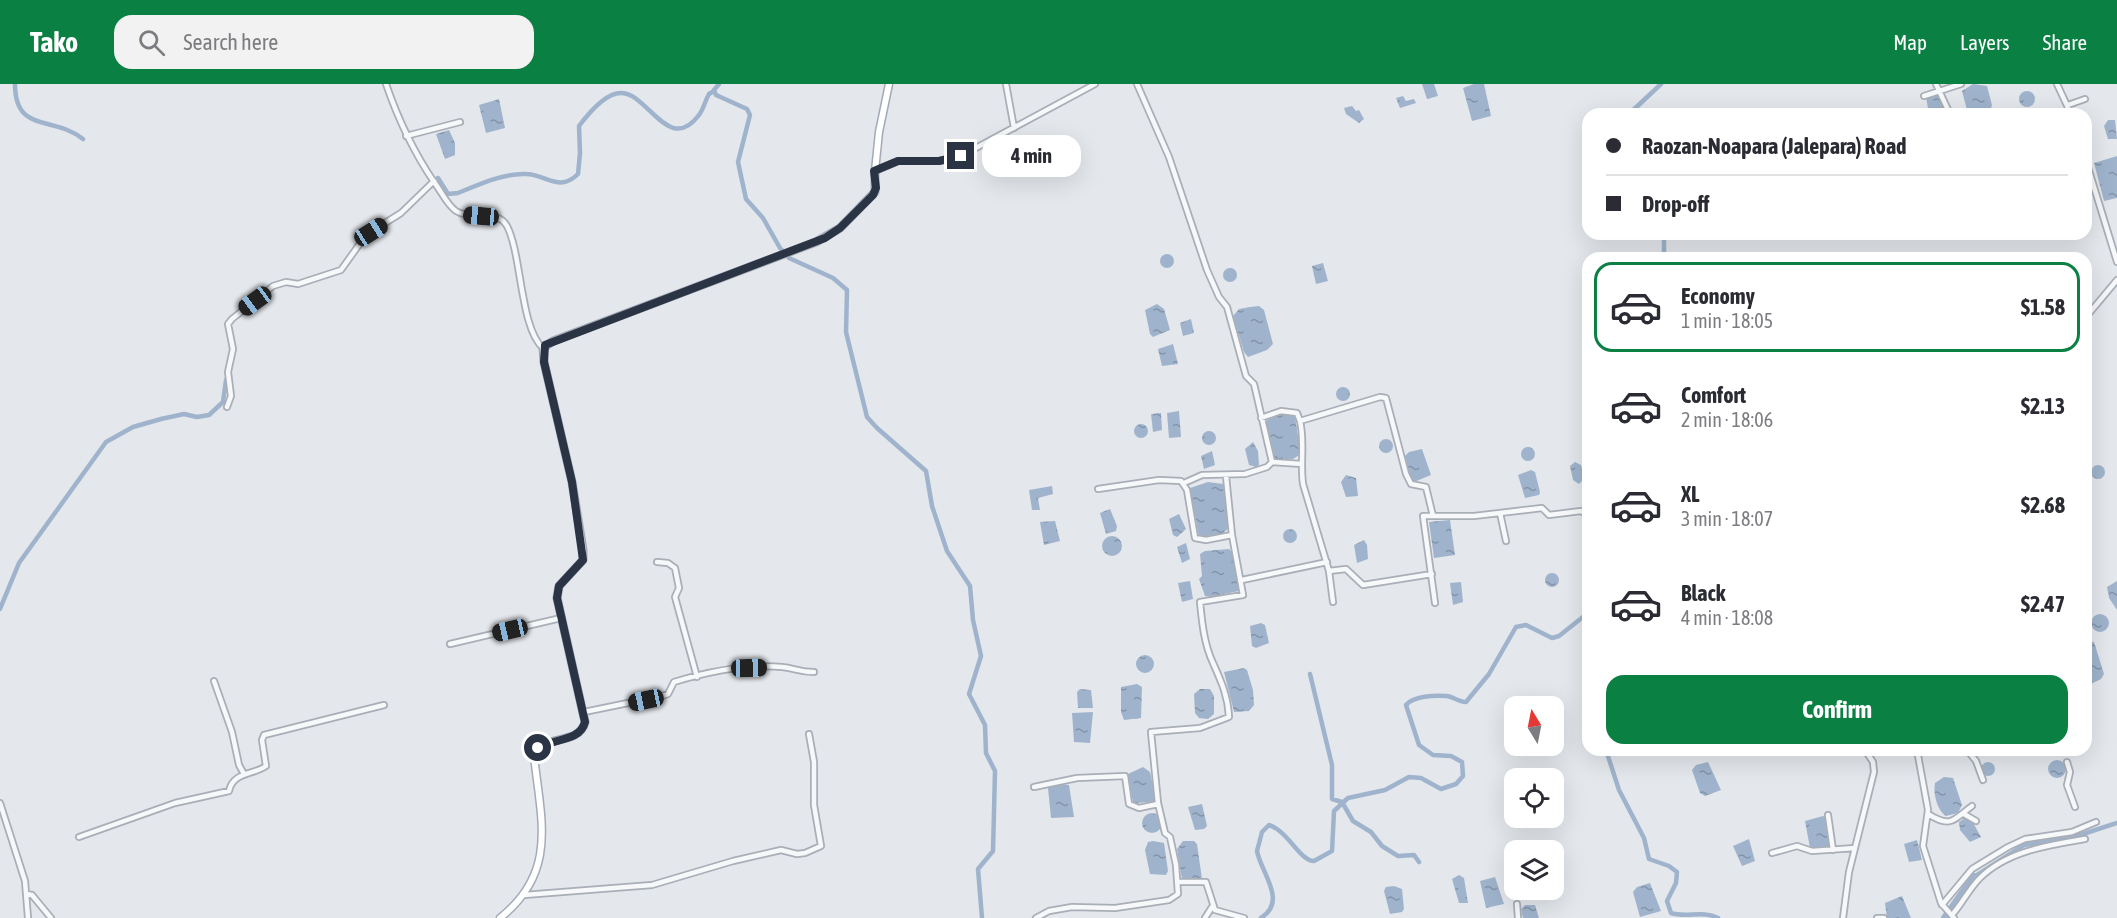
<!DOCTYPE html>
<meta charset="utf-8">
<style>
:root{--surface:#fff;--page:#f2f2f3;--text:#2b2b33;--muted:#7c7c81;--line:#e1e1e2;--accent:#0b8043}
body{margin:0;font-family:"Asap Condensed",sans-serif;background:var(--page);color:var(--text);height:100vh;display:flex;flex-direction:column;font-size:22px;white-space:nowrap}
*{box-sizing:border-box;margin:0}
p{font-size:20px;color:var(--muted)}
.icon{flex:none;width:33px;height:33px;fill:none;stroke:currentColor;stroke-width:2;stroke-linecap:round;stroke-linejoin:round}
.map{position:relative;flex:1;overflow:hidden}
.panel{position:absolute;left:1582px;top:168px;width:510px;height:504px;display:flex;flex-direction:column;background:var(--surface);border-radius:18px;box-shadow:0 6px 24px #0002}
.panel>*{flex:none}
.top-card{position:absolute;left:1582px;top:24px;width:510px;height:132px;border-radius:18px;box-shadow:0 6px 24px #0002;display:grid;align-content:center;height:132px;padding:0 24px;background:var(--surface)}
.needle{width:39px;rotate:350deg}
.controls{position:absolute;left:1504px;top:612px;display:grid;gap:12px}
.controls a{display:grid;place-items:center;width:60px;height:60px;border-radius:12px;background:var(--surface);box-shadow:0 6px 24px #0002;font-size:30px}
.end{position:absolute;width:27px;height:27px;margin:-14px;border:8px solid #2b3445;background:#fff;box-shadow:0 0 0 3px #fff}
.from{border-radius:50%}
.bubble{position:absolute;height:42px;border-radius:18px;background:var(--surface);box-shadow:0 6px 24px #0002;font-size:20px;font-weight:700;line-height:42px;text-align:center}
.car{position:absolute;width:18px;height:36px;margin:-18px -9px;border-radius:8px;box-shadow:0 0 4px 2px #0007;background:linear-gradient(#222 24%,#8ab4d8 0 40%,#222 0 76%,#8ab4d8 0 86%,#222 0)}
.top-card b{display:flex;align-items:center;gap:21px;height:57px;font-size:22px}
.top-card b+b{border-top:2px solid var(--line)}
.top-card i{width:15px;height:15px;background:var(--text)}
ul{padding:10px 0 0;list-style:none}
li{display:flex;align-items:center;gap:18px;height:90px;margin:0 12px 9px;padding:0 12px;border:3px solid transparent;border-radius:18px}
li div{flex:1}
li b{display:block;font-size:22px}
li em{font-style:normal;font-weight:700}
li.on{border-color:var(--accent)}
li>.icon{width:54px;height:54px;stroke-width:1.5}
.cta{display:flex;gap:12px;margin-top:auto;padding:12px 24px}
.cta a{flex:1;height:69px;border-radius:18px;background:var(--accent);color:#fff;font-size:24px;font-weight:700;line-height:69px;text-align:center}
header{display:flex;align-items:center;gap:36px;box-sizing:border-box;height:84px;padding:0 30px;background:var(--accent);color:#fff}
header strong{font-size:28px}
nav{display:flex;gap:33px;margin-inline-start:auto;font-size:21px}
.search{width:420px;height:54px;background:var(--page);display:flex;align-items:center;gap:15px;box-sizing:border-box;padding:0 21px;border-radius:18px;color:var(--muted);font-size:22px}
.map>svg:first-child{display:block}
.water{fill:url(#water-ripples)}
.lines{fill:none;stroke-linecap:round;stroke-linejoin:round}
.canal{stroke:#9fb4cc;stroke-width:4.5}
.river{stroke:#9fb4cc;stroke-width:8}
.minor-casing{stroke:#a9aeb7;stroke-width:8}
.major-casing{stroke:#a3abb8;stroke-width:9}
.minor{stroke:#f7f8fa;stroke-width:4.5}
.major{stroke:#fff;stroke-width:6}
.route{stroke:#2b3445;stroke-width:8}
</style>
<header>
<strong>Tako</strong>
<div class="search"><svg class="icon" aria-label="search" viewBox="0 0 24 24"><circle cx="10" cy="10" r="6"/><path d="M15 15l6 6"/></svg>Search here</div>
<nav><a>Map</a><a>Layers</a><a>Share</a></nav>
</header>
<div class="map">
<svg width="2117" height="834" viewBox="0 0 2117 834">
<defs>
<pattern id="water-ripples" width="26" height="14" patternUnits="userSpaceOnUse" patternTransform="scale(1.5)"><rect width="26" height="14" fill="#9fb4cc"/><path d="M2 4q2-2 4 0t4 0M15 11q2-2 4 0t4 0" fill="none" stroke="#8293a7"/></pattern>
</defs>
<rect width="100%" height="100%" fill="#e4e7ec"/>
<path class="water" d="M1422 0H1434L1438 12 1427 15Z
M1484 0 1491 32 1472 37 1463 4 1474 0Z
M1973 0 1987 2 1992 21 1990 28 1968 30 1962 7Z
M2019 15a8 8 0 1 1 16 0a8 8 0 1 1-16 0Z
M1940 11 1947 30H1929L1926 13Z
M1403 12 1406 17 1414 15 1416 19 1400 24 1396 14Z
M499 15 505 44 486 49 479 21Z
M1352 22 1356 27 1359 26 1364 35 1359 39 1346 30 1344 24Z
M2108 36H2115L2117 55H2108L2104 42Z
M449 46 455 59V71L445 75 436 50Z
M2117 72V114L2104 117 2094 79Z
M1160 177a7 7 0 1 1 14 0a7 7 0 1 1-14 0Z
M1323 179 1328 197 1316 200 1312 182Z
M1223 191a7 7 0 1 1 14 0a7 7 0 1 1-14 0Z
M1157 220 1164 225 1170 246 1153 253 1150 250 1145 226Z
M1250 223 1259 222 1264 226 1273 260 1267 266 1248 273 1244 268 1233 232 1239 225Z
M1191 235 1194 249 1183 252 1180 239Z
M1173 260 1178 280 1162 282 1158 265Z
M1336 310a7 7 0 1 1 14 0a7 7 0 1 1-14 0Z
M1179 327 1181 353 1169 354 1167 329Z
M1161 329 1162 346 1153 348 1151 330Z
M1280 330H1294L1295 333 1301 370 1293 375H1275L1266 337Z
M1134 347a7 7 0 1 1 14 0a7 7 0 1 1-14 0Z
M1202 354a7 7 0 1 1 14 0a7 7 0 1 1-14 0Z
M1379 362a7 7 0 1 1 14 0a7 7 0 1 1-14 0Z
M1253 358 1258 367 1259 381 1257 383 1249 381 1245 365Z
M1521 370a7 7 0 1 1 14 0a7 7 0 1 1-14 0Z
M1422 365 1431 391 1414 398 1411 394 1405 372 1409 368Z
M1212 367 1215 381 1204 385 1201 372Z
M1575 378 1581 381 1585 394 1579 400 1573 396 1570 382Z
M2091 388a7 7 0 1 1 14 0a7 7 0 1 1-14 0Z
M1531 386 1535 388 1540 408 1539 411 1525 414 1518 391Z
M1346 391 1356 394 1358 412 1346 413 1341 398Z
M1208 398 1223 400 1229 444 1222 450 1199 453 1190 404Z
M1052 402 1053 410 1038 414 1040 426H1032L1029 406Z
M1110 425 1117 442 1116 447 1106 450 1100 429Z
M1179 430 1186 445 1177 453 1173 451 1169 435Z
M1450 436 1455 471 1434 474 1429 438Z
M1055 437 1060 457 1044 461 1040 438Z
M1283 452a7 7 0 1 1 14 0a7 7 0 1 1-14 0Z
M1102 462a10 10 0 1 1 20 0a10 10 0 1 1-20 0Z
M1364 456 1367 461 1368 475 1357 479 1354 461Z
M1186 459 1190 475 1182 479 1177 463Z
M1229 465 1234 470 1239 507 1210 513 1205 512 1199 495 1202 492 1200 470 1205 467Z
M1545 496a7 7 0 1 1 14 0a7 7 0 1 1-14 0Z
M1190 497 1193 515 1182 518 1178 499Z
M2117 497V526L2109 514 2107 503Z
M1461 498 1463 518 1453 521 1450 499Z
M2091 539a9 9 0 1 1 18 0a9 9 0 1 1-18 0Z
M1261 539 1265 541 1269 559 1256 564 1252 562 1250 542Z
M2087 557 2094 558 2104 590 2101 595 2087 602Z
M1136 580a9 9 0 1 1 18 0a9 9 0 1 1-18 0Z
M1244 584 1247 586 1253 606 1254 621 1249 627 1234 628 1224 588Z
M1137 600 1142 603 1141 634 1124 636 1121 628V603Z
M1080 605 1091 606 1093 624H1078L1077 608Z
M1200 605H1210L1214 612V630L1208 635 1199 634 1195 629 1194 610Z
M1093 628 1090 659 1074 658 1072 629Z
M2048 685a9 9 0 1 1 18 0a9 9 0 1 1-18 0Z
M1981 685a7 7 0 1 1 14 0a7 7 0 1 1-14 0Z
M1708 678 1721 706 1705 712 1700 709 1692 686 1696 681Z
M1143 683 1150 688 1156 714 1153 718 1133 719 1128 690Z
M1944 693 1953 694 1962 721 1958 729 1946 732C1937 726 1933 710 1935 699Z
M1054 700 1069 701 1074 733 1051 734 1048 704Z
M1202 720 1207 742 1204 745 1195 746 1188 723Z
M1142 739a10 10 0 1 1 20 0a10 10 0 1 1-20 0Z
M1823 732 1825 733 1829 762 1810 764 1805 737Z
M1965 734 1971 735 1981 753 1970 758 1960 746 1959 738Z
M1749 755 1755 777 1742 782 1733 762Z
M1917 756 1922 776 1909 778 1904 760Z
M1153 757 1164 759 1168 787 1166 791 1150 790 1145 766 1148 758Z
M1183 757H1194L1197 760 1202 795 1182 796 1177 765Z
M1459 791 1464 794 1468 819H1459L1452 795Z
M1495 793 1504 820 1486 824 1480 797Z
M1650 799 1661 827 1640 833 1633 808 1637 803Z
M1394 802 1402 805 1404 825 1402 828 1390 830 1384 807 1386 803Z
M1902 812 1911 834H1887L1885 819Z
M1525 821H1535L1539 834H1523L1521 825Z"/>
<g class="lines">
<path class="canal" d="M15 0C15 50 53 31 83 55
M719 0 714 6 716 11 747 25 750 31 738 78 746 115 763 134 780 164 789 174 833 194 847 206 846 248 867 333 877 344 926 387 932 422 947 467 970 502 973 536 981 572 969 610 985 641 986 669 995 687 993 767 978 785 982 834
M1629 30 1661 0
M438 94 448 110 458 109C478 101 503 89 526 90 546 90 559 109 578 90L580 69 579 42C588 30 606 8 622 9 648 10 669 71 699 31 704 24 705 17 709 10L714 7
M1664 150V174
M0 525 19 479 106 358 133 343 161 335 184 330 197 333 209 331 223 318 226 296
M1310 590 1332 681V715L1342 718 1353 737 1371 748 1382 762 1398 772 1414 771 1419 778
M1606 666 1619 706 1644 754 1649 775 1669 782 1677 788 1676 799 1667 817 1671 829C1686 834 1703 826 1718 834
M1974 793 2024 761 2071 754 2117 739
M1261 834C1288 817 1261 789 1257 767L1262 748 1269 741C1288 747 1300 777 1314 777L1332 767 1334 727 1348 714 1385 706 1409 693 1421 694 1441 705 1456 700 1463 692 1462 678 1451 672 1433 671 1419 661 1406 621C1413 612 1435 611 1447 612 1454 613 1459 618 1466 618L1489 590 1516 543 1526 541 1552 554 1559 552 1588 529"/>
<path class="river" d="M1945 834 1974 793"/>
<g class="minor-casing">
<path id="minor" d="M386 0C398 35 413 67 434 98 441 107 447 121 456 127 471 137 497 124 507 142 522 171 520 244 543 264
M1006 0 1014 44
M1137 0 1169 73 1207 186 1219 213 1227 223 1246 292 1254 300 1272 378 1267 383 1245 390 1202 391 1184 399
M1936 0 1950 30
M2057 0 2071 30
M1924 12 1961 0
M2068 21 2085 15
M406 52 460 38
M2086 77 2117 178
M875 87 898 77H939L961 72 1095 0
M2086 233 2117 196
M227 323 231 312 228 288 233 265 228 240 232 235 273 202 286 198 298 200 341 186 366 151 401 129 434 97
M1261 334 1281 327 1297 329 1300 337 1380 313 1386 314 1406 390 1411 400 1426 403 1433 432
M1300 337C1305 358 1300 378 1303 400L1329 487 1333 518
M1272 378 1302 380
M1098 405 1159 396 1181 397 1187 406 1195 454 1206 456 1232 451
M1500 429 1506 457
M657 478 668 479 675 484 679 504 675 513 697 593
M1329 487 1346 485 1363 501 1432 490
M1242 496 1327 478
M1435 519 1423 432H1474L1542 424 1549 431 1581 427 1588 431
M450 560 561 534
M214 597 232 648 239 681 244 690
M584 628 662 612 668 610 674 598C707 588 748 580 782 583 794 584 799 588 814 588
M1917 666 1928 726 1923 762 1941 819 1954 834
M1967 666 1976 677 1983 696
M2067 678 2070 688 2067 701 2075 723
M1034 703 1077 694 1125 692 1129 720 1139 724 1158 720
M0 719 25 797 28 834
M1928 730C1952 745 1954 735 1972 722
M1964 730 1976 737
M1828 731 1833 766
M79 753 175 719 229 707C233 688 253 691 266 682L262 656 264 651 384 621
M1772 769 1797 762 1812 767 1855 764
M1178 798H1206L1215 826 1244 834
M27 810 32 811 51 834
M524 811 652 801 733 777 781 766 797 770 805 769 821 762 814 721V678L809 650
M1517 820 1518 834
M1942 821 1972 785 2008 763 2025 755 2072 748 2096 738
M1952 831C1962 820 1969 805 1980 794 2007 767 2049 761 2085 755
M1036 834 1049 827 1072 823 1115 824 1169 816 1178 810 1176 781 1170 753 1165 749 1158 719 1151 648 1200 644 1229 633C1228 612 1221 597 1213 579 1204 560 1202 538 1200 518L1243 511 1232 451 1226 392
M1205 834 1212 823
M1843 834 1849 788 1874 688 1873 678 1865 666
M1877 834H1884"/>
</g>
<g class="major-casing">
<path id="major" d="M500 834C558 788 541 736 534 672 540 649 579 663 585 638L557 514 559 502 583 476V466L572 398 544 278 543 264 553 257 816 158 840 144 875 108V87L879 48 889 0"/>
</g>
<use href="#minor" class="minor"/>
<use href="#major" class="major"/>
</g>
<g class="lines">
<path class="route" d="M538 664C553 654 580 658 585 638L557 514 559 502 583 476 572 398 544 278 545 261 825 154 840 144 873 111 876 104 874 87 898 77H939L961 72"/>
</g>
</svg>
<div class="controls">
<a><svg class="needle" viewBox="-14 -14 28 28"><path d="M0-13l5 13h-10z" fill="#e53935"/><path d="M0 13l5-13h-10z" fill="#7c7c81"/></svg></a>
<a><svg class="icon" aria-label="locate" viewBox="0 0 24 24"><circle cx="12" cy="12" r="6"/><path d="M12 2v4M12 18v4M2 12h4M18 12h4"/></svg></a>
<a><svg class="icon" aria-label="layers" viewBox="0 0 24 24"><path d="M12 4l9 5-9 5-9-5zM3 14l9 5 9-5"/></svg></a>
</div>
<i class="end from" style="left:538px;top:664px"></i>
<i class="end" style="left:961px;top:72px"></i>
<div class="bubble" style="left:982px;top:51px;width:99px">4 min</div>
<i class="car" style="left:481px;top:132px;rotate:275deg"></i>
<i class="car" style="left:371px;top:148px;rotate:58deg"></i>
<i class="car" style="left:255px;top:217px;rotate:234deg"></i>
<i class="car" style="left:510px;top:546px;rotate:257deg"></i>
<i class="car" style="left:749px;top:584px;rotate:89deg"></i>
<i class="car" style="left:646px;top:616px;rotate:258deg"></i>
<div class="top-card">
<b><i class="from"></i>Raozan-Noapara (Jalepara) Road</b>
<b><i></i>Drop-off</b>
</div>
<section class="panel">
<ul>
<li class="on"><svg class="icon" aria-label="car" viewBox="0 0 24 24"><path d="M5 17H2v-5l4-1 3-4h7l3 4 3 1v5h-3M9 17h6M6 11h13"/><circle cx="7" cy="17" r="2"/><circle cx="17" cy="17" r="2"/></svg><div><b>Economy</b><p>1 min · 18:05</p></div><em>$1.58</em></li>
<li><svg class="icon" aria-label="car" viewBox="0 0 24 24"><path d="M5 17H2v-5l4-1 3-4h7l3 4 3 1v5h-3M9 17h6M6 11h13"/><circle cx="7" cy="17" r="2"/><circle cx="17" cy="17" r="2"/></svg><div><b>Comfort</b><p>2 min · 18:06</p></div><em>$2.13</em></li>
<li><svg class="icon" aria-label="car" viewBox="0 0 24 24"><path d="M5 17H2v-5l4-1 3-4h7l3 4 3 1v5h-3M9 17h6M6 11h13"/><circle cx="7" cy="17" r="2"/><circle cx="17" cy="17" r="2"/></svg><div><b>XL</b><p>3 min · 18:07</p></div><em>$2.68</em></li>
<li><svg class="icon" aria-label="car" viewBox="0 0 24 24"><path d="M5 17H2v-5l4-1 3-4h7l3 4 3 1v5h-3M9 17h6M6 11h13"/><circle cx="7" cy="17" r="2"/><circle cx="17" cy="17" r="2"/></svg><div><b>Black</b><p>4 min · 18:08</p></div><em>$2.47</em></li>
</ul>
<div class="cta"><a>Confirm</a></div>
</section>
</div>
